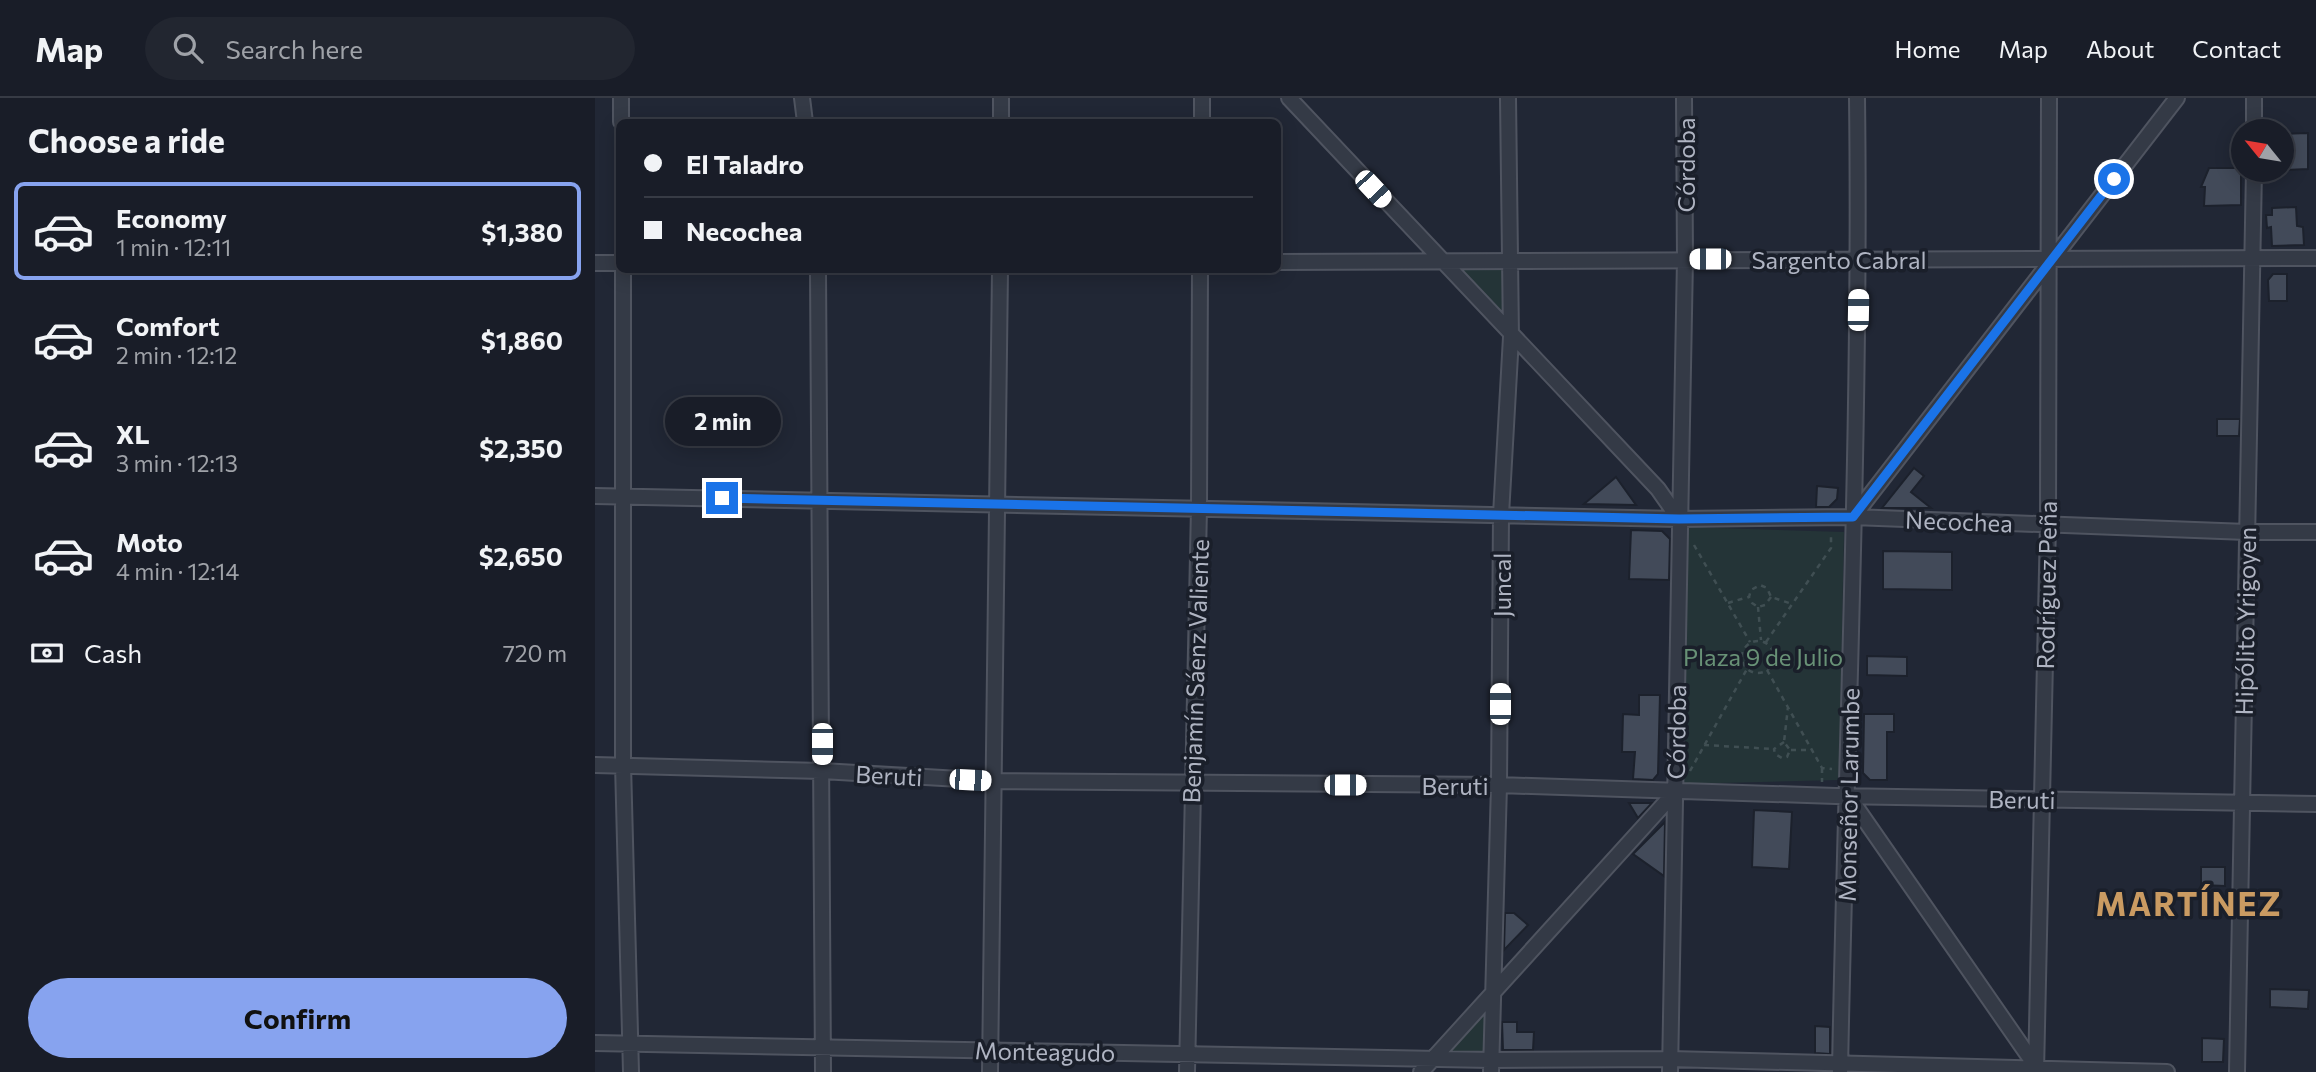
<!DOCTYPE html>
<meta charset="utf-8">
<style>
:root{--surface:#191d28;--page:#222630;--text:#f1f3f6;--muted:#9fa2a8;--line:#373b45;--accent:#87a3ef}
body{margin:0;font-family:Commissioner,sans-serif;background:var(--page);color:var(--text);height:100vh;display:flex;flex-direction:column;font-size:26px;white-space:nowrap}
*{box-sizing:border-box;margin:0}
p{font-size:23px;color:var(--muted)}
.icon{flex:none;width:38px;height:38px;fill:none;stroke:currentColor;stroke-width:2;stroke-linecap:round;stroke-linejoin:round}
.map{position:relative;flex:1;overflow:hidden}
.panel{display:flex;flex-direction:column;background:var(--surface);width:595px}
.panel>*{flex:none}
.hud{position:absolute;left:21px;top:21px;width:665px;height:154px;border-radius:10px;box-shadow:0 4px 18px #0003,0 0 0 2px var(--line);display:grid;align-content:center;height:154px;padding:0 28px;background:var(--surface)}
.needle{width:46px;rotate:300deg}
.tools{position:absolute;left:1636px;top:21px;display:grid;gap:14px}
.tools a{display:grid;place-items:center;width:63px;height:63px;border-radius:50%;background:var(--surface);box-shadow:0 4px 18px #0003,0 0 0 2px var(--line);font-size:35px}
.end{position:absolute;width:32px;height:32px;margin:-16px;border:9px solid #1a73e8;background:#fff;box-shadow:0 0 0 4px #fff}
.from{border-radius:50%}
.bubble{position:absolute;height:49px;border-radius:24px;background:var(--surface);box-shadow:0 4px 18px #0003,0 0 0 2px var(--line);font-size:23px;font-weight:700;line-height:49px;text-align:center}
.car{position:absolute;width:21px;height:42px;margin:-21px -10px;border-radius:9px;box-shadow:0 0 5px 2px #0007;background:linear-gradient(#fff 24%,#345 0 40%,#fff 0 76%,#345 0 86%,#fff 0)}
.hud b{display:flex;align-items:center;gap:24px;height:66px;font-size:26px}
.hud b+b{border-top:2px solid var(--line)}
.hud i{width:18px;height:18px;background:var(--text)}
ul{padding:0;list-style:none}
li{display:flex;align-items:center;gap:21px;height:98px;margin:0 14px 10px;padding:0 14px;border:4px solid transparent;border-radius:10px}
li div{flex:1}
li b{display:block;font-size:26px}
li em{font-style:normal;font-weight:700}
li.active{border-color:var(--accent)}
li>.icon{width:63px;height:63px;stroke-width:1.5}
h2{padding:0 28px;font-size:32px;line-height:84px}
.pay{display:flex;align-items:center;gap:18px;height:77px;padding:0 28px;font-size:26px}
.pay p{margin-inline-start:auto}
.cta{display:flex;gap:14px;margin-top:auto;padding:14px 28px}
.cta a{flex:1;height:80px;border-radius:42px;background:var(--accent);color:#111;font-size:28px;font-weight:700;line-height:80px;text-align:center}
header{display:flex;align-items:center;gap:42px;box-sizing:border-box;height:98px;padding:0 35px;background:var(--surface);border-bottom:2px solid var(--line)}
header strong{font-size:33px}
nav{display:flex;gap:38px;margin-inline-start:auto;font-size:24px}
.search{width:490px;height:63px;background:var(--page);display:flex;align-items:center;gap:18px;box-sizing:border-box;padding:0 24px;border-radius:38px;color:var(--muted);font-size:26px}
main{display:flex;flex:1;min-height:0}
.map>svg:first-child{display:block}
.green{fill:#243437}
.building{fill:#424a59;stroke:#1c212c;stroke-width:2}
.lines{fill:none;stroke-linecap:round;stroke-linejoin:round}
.minor-casing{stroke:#4f5460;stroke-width:18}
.path{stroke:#404f53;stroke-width:2.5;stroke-dasharray:5 5;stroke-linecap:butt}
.minor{stroke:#343a46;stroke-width:14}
.route{stroke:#1a73e8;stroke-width:9}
.labels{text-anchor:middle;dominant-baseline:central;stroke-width:7;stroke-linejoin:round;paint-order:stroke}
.street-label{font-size:24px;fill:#afb4c2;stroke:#1a1f2a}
.park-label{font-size:24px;fill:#689176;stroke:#1a1f2a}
.district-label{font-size:32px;font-weight:bold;letter-spacing:2px;fill:#ca9b62;stroke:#1a1f2a}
</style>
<header>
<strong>Map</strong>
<div class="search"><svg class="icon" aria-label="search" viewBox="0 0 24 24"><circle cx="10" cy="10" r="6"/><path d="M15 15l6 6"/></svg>Search here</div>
<nav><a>Home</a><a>Map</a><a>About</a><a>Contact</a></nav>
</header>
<main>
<section class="panel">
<h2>Choose a ride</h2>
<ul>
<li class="active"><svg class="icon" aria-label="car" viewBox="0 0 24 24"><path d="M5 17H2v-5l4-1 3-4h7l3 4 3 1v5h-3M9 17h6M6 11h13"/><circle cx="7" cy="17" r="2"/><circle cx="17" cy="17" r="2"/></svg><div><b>Economy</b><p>1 min · 12:11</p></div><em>$1,380</em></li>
<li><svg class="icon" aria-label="car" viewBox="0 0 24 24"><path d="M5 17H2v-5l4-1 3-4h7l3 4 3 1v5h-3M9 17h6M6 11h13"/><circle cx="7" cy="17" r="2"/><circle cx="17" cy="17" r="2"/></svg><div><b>Comfort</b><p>2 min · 12:12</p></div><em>$1,860</em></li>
<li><svg class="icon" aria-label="car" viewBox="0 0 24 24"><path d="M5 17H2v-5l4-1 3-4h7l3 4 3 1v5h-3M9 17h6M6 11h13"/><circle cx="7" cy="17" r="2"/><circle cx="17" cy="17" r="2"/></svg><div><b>XL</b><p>3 min · 12:13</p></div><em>$2,350</em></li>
<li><svg class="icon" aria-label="car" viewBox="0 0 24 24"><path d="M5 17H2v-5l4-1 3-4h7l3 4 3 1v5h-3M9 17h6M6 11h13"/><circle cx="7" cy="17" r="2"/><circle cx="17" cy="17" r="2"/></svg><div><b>Moto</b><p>4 min · 12:14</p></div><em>$2,650</em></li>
</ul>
<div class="pay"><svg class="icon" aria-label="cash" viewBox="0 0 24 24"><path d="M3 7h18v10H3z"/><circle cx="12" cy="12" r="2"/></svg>Cash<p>720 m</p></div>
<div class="cta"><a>Confirm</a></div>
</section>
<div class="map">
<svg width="1721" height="974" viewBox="0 0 1721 974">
<rect width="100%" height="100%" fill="#212735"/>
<path class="green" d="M915 161 916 239 846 164Z
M1092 429 1249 434 1244 682 1086 686Z
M897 897 896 962 838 960Z"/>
<path class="building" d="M1713 35V71L1688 72 1687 36Z
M1614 70H1646V107L1609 108 1610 89H1606Z
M1701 109 1702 128 1708 129 1709 147 1677 148 1676 129 1672 130 1671 117H1677V110Z
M1678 176H1692V203H1674L1673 182Z
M1622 321H1645L1644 338H1622Z
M1319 370 1329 378 1316 394 1336 410H1287Z
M1021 379 1041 407 989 406Z
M1222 388 1243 390 1242 401 1234 409H1221Z
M1036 432 1067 433 1075 441 1074 482 1034 481Z
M1288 453 1357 454V492L1288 491Z
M1272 558 1312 559V578L1272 577Z
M1044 597H1065L1063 676 1058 682 1038 681 1040 654H1027L1028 616 1044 617Z
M1269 616H1299V634H1292V682H1275L1268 675Z
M1034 705H1057L1043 720Z
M1159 712 1197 714 1194 771 1157 769Z
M1070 724 1069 778 1038 756Z
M1606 769H1630V788L1606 787Z
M910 815H919L933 827 909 852Z
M1675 891 1714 892 1713 911 1675 909Z
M907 924H922V934H939L938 952H908Z
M1220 928 1235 929V956L1220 955Z
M1607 940 1629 941 1628 964H1607Z"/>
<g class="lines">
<g class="minor-casing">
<path id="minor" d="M26 0V24
M207 0 210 24
M694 0 1063 391 1084 421
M1659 0V33
M406 24V0
M607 24V0
M682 164 1721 160
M0 165H24
M28 172V666L36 974
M223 172 228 974
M0 398 1084 421 1258 419 1652 434H1721
M1258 419 1582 0
M0 667 227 673 399 683 904 687 1241 698 1721 706
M1254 699 1442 970
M0 945 896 962 1075 961 1572 974
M1245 973C1251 648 1266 324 1262 0
M395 974 405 172
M592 974 604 410 605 172
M826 974 1081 693
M896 974 904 687 906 417 916 239 913 0
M1075 974 1090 161 1089 0
M1441 974 1453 426 1454 0
M1642 974 1659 72"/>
</g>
<path class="path" d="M1099 447 1155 544
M1176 499 1170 507 1163 509 1157 505 1154 499 1156 492 1165 487 1172 490 1176 499 1197 506
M1133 505 1153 499
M1163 509 1166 542
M1147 559a16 16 0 1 1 32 0a16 16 0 1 1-32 0Z
M1171 544 1236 450V435
M1172 572 1227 670 1237 671
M1189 644 1179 651 1180 656 1187 660 1192 659 1195 652 1189 644 1193 609
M1109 647 1179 651
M1196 652H1217
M1227 670V684
M1095 673 1152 571"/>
<use href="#minor" class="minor"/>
</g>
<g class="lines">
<path class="route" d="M127 400 1084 421 1258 419 1519 81"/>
</g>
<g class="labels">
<g class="street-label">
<text transform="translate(1090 67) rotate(-90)">Córdoba</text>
<text x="1244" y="161">Sargento Cabral</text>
<text transform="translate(1364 423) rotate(2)">Necochea</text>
<text transform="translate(906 487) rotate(-90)">Juncal</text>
<text transform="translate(1451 487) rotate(-89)">Rodríguez Peña</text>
<text transform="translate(1650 523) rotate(-89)">Hipólito Yrigoyen</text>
<text transform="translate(600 573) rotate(-88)">Benjamín Sáenz Valiente</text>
<text transform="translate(1081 634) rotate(-89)">Córdoba</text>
<text transform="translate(294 677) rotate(3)">Beruti</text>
<text x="860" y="687">Beruti</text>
<text transform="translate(1253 697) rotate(-89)">Monseñor Larumbe</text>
<text transform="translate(1427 701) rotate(1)">Beruti</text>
<text transform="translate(450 953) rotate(1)">Monteagudo</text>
</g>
<g class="park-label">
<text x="1168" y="558">Plaza 9 de Julio</text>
</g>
<g class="district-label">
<text x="1594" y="805">MARTÍNEZ</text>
</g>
</g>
</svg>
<div class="tools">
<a><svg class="needle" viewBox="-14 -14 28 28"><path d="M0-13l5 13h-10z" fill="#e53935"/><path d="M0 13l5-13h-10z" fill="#9fa2a8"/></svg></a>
</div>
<i class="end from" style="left:1519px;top:81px"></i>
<i class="end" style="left:127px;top:400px"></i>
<div class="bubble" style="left:70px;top:299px;width:116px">2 min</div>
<i class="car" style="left:778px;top:91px;rotate:137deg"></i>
<i class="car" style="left:1115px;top:161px;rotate:270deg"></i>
<i class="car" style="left:1263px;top:212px;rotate:1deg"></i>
<i class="car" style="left:905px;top:606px;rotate:0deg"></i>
<i class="car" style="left:227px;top:646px;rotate:180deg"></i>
<i class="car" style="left:375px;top:682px;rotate:93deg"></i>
<i class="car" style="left:750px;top:687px;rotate:90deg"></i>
<div class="hud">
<b><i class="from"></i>El Taladro</b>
<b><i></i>Necochea</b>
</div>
</div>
</main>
